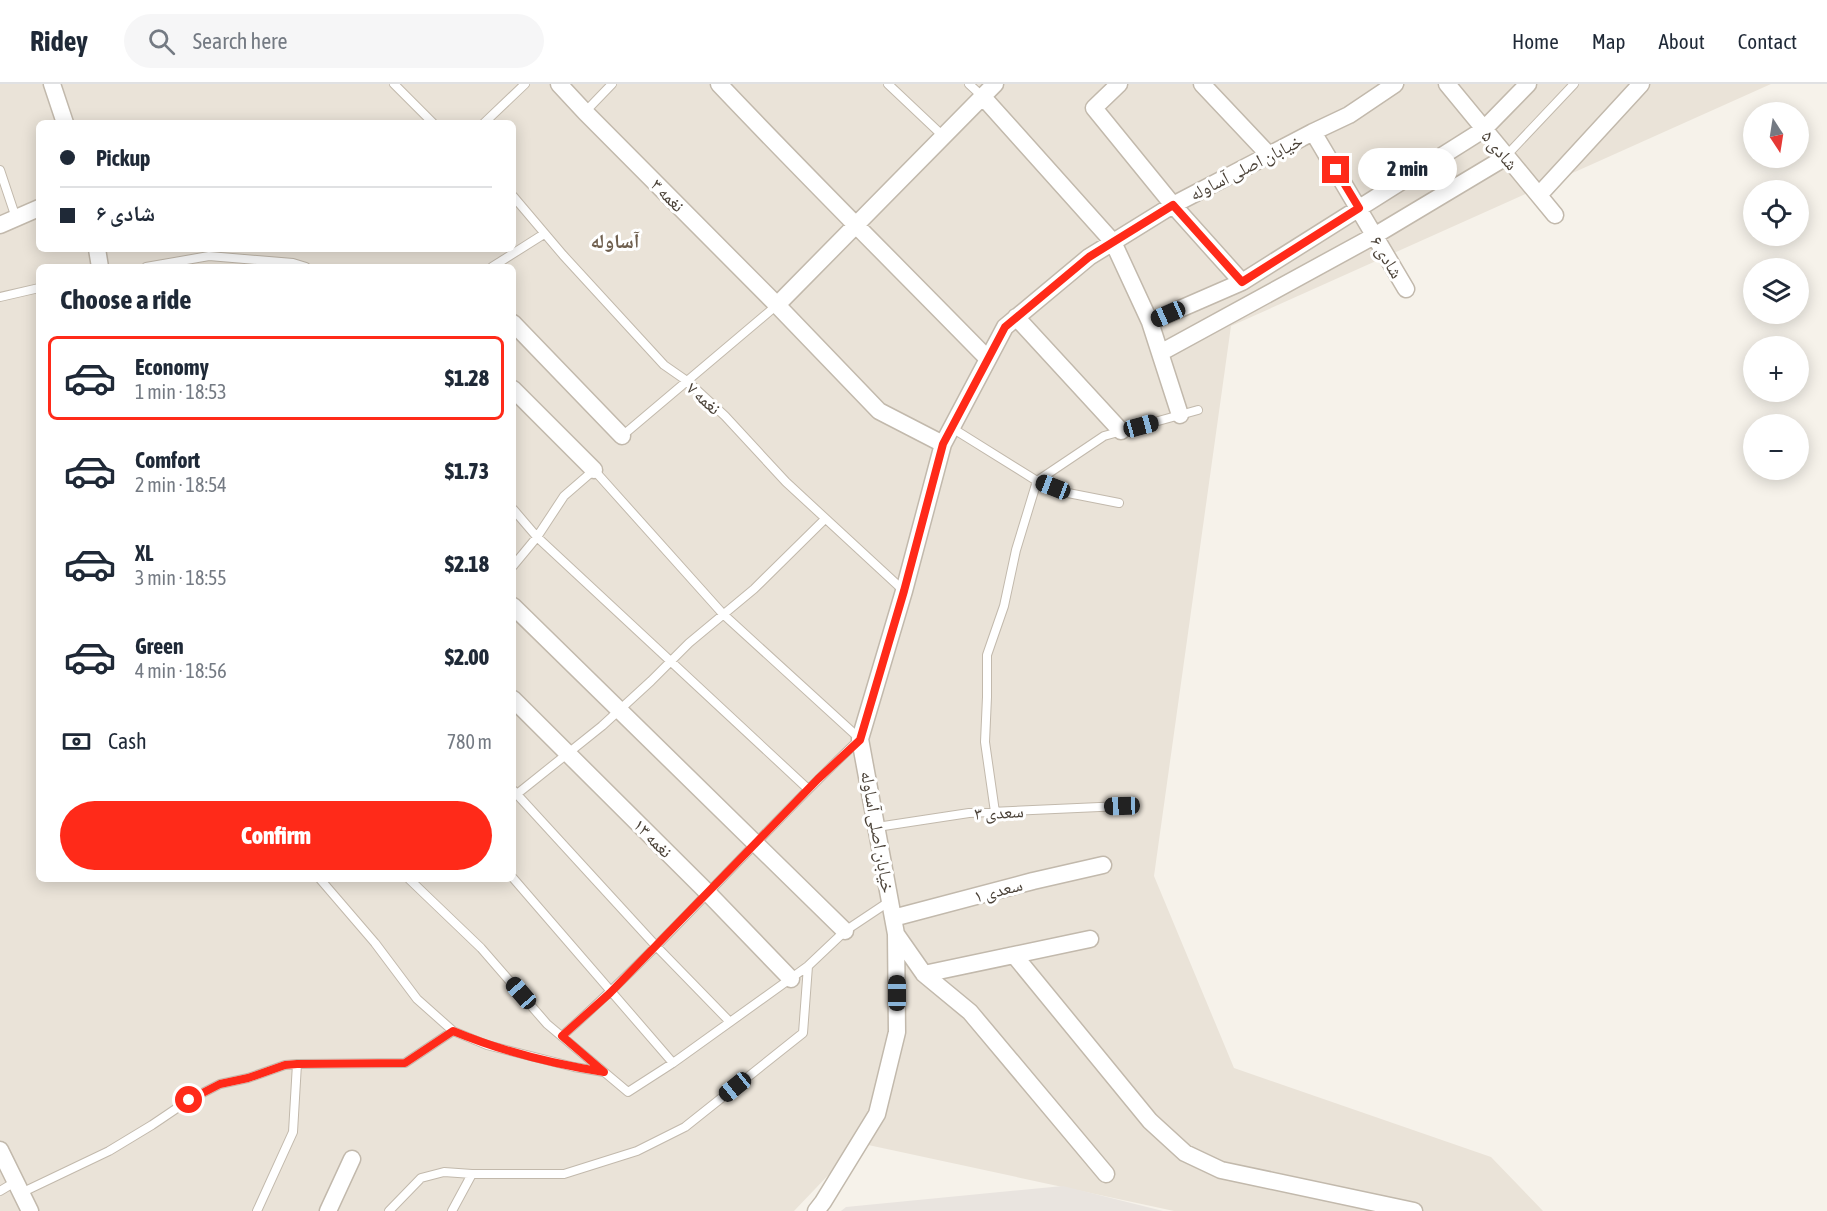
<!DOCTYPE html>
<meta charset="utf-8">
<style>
:root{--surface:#fff;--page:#f6f6f7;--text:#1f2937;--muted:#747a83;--line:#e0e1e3;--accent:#ff2a19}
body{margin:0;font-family:"Asap Condensed","Noto Naskh Arabic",sans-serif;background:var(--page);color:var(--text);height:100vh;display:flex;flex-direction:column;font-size:22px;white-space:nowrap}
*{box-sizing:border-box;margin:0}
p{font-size:20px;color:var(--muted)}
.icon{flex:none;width:33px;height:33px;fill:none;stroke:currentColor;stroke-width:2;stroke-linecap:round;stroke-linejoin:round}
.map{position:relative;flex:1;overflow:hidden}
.side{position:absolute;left:36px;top:180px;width:480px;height:618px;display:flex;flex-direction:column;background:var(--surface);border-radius:9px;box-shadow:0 3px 15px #0003}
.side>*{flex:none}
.top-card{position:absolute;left:36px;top:36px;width:480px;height:132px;border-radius:9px;box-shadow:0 3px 15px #0003;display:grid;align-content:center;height:132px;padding:0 24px;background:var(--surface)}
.needle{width:39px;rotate:168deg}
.buttons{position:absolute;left:1743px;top:18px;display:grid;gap:12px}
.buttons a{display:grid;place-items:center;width:66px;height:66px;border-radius:50%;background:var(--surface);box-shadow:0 3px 15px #0003;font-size:30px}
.end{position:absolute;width:27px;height:27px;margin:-14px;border:8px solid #ff2a19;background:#fff;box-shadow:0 0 0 3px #fff}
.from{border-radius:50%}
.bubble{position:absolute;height:42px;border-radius:21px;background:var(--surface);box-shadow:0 3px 15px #0003;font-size:20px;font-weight:800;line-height:42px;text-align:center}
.car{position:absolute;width:18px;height:36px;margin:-18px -9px;border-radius:8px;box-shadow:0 0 4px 2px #0007;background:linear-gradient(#222 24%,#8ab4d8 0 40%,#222 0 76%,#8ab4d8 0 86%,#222 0)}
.top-card b{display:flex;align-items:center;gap:21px;height:57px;font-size:22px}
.top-card b+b{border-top:2px solid var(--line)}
.top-card i{width:15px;height:15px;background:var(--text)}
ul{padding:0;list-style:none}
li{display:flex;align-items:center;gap:18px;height:84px;margin:0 12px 9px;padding:0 12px;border:3px solid transparent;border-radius:9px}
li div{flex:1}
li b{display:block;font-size:22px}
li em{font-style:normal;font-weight:800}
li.selected{border-color:var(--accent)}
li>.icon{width:54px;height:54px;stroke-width:1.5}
h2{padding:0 24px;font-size:27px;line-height:72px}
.pay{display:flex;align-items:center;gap:15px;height:66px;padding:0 24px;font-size:22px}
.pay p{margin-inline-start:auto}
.button{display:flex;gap:12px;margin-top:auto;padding:12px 24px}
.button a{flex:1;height:69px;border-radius:36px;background:var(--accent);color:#fff;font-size:24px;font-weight:800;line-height:69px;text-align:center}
header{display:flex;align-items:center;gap:36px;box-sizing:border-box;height:84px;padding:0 30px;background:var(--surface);border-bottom:2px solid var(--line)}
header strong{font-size:28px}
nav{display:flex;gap:33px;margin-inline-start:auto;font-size:21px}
.search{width:420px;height:54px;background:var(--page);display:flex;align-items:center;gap:15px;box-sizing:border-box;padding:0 21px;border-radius:33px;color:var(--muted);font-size:22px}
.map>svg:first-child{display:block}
.residential{fill:#eae3d8;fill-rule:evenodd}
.industrial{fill:#e9e4df}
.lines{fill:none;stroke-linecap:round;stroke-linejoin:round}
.lane-casing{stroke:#c2b9ac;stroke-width:10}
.street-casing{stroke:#c2b9ac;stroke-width:19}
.lane{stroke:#fff;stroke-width:8}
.street{stroke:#fff;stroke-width:16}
.route{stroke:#ff2a19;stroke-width:8}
.labels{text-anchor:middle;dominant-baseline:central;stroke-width:6;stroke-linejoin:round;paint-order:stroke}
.street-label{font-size:18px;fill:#4b4238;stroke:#fff}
.neighbourhood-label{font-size:20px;font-weight:bold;fill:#6f5f4e;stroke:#fff}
</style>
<header>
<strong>Ridey</strong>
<div class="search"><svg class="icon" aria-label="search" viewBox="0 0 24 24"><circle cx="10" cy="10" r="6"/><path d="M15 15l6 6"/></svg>Search here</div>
<nav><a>Home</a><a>Map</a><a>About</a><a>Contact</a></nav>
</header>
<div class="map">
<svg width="1827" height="1127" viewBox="0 0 1827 1127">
<rect width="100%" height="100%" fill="#f6f2ea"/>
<path class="residential" d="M0 0H1771L1231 242 1154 792 1234 984 1491 1073 1543 1127H1174L859 1059 794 1127H0ZM39 39H513V165H39ZM39 183H513V795H39Z"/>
<path class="industrial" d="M1063 1102 1163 1127H841L846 1123Z"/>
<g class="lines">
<g class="lane-casing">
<path id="lane" d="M394 0 433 39
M888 0 943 52
M969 0 983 13
M585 28 612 0
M484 39 525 0
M1506 72 1574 0
M0 86 16 134
M513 112 563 171 664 281 687 297 725 332 786 398 904 507
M146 183 209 172 293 179 306 183
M492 183 544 150
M0 213 39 204
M952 344 1037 397 1016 466 1004 522 987 571V613L985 658 995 728
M622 352 777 221
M1119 419 1068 409 1037 397 1104 352 1198 326
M513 425 537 453 808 705
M513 482 537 453 564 412 594 386 723 530 860 655C758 751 667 859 562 952
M513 706 656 862 730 938
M517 710 602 642 651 597 689 559 754 505 825 435
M877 743 969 729 1122 722
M513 794 673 979
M320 795 375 859 417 915 453 947 487 961 574 983 604 988
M409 795 481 864 547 940 628 1008 673 979 808 882
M0 1107 15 1098
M21 1109 109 1067 152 1041 189 1016 220 1000 248 994 285 981 297 980 405 979 453 947
M257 1127 293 1048 297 980
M389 1127 421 1094 444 1088 472 1090
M452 1127 472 1090H564L637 1067 685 1043 803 949 808 882 845 847 890 817"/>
</g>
<g class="street-casing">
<path id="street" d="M52 0 65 39
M559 0 585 28 777 221 879 327 943 360 1005 243 1089 173 1173 121 1313 48 1349 31 1395 0
M719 0C807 93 898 183 988 275
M1119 0 1094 24 1173 121 1242 198
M1202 0 1269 71
M1447 0 1555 131
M983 13 1113 158 1150 238 1180 331
M1313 48 1406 205
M1539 111 1641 0
M0 141 39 124
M97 165 100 183
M777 221 995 0
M1016 233 1121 347
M1150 238 1242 198 1483 46 1528 0
M513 239 622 352
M1160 269 1374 152 1506 73
M513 305 594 386
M513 522 845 847
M513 615 708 809 791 895
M893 834 1033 797 1103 781
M896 850 924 890 970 928 1106 1090
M1014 871 1150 1037 1185 1069 1221 1086 1414 1127
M924 890 1090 855
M0 1066 30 1127
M328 1127 352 1075
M816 1127 823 1118 877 1030 897 948 896 850 860 655 904 507 943 360"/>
</g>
<use href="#lane" class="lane"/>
<use href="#street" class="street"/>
</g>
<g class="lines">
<path class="route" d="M189 1016 220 1000 248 994 285 981 297 980 405 979 453 947C501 967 553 980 604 988L562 952 610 909 818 695 860 656 904 507 943 360 1005 243 1089 173 1173 121 1242 198 1359 124 1336 86"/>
</g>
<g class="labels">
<g class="street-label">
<text transform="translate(1500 66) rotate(50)">شادی ۵</text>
<text transform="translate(1246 83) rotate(-27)">خیابان اصلی آساوله</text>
<text transform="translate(668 111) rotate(45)">نغمه ۳</text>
<text transform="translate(1387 173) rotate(59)">شادی ۶</text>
<text transform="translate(704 314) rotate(42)">نغمه ۷</text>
<text transform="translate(999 728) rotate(-3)">سعدی ۳</text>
<text transform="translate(878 748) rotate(80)">خیابان اصلی آساوله</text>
<text transform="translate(653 754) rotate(45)">نغمه ۱۳</text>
<text transform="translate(998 806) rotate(-15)">سعدی ۱</text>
</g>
<g class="neighbourhood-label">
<text x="615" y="156">آساوله</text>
</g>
</g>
</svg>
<div class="buttons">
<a><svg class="needle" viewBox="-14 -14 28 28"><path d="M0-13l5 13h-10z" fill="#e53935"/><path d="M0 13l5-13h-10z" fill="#747a83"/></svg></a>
<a><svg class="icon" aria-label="locate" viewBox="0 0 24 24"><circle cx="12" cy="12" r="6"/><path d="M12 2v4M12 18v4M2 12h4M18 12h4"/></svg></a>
<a><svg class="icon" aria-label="layers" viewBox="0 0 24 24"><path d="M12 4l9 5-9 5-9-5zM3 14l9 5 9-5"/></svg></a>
<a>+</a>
<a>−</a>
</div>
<i class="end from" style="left:189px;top:1016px"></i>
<i class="end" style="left:1336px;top:86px"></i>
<div class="bubble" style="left:1358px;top:64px;width:99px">2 min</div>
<i class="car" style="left:1168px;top:230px;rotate:246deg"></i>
<i class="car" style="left:1141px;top:342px;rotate:75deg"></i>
<i class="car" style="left:1053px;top:403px;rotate:291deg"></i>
<i class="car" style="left:1122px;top:722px;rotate:268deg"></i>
<i class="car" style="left:521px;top:909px;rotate:319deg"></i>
<i class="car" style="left:897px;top:909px;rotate:0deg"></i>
<i class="car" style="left:735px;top:1003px;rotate:231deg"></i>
<div class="top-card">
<b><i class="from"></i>Pickup</b>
<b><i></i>شادی ۶</b>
</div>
<section class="side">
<h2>Choose a ride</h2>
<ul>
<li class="selected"><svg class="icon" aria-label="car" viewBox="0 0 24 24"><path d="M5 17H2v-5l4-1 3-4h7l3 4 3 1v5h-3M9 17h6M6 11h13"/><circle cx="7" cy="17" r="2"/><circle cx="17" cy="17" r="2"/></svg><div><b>Economy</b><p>1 min · 18:53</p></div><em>$1.28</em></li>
<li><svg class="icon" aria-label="car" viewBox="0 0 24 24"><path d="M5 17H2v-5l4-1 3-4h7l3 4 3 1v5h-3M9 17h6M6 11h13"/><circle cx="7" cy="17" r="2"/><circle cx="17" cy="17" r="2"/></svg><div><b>Comfort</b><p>2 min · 18:54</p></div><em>$1.73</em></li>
<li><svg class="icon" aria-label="car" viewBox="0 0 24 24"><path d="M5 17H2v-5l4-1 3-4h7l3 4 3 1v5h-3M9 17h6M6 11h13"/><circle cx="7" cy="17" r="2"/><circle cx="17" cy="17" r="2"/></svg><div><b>XL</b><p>3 min · 18:55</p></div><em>$2.18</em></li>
<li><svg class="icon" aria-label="car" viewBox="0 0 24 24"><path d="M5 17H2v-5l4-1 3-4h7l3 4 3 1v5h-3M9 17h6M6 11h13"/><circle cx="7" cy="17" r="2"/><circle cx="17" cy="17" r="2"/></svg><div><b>Green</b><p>4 min · 18:56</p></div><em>$2.00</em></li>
</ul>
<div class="pay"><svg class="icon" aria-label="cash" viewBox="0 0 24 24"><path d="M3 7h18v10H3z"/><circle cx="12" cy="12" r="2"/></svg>Cash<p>780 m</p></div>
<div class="button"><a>Confirm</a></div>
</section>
</div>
